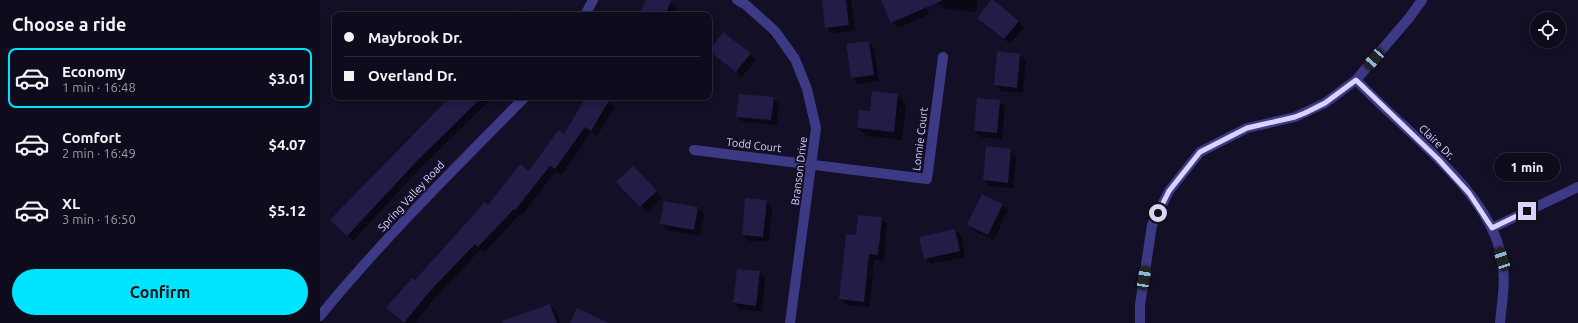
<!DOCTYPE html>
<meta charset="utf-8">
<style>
:root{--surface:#0e0b1c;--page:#1c1929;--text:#f1f3f6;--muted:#9b9ba3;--line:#2e2b3b;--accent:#00e5ff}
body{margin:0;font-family:Ubuntu,sans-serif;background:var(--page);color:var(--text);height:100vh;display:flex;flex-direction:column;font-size:15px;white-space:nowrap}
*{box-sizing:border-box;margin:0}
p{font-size:13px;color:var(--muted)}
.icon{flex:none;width:22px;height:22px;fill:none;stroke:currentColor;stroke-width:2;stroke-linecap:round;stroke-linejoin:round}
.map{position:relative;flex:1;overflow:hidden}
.drawer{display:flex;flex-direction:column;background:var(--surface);width:320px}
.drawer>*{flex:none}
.top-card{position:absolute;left:12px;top:12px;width:380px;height:88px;border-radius:8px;box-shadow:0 2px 10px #0003,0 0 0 1px var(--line);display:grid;align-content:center;height:88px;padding:0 12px;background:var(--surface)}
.buttons{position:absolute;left:1210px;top:12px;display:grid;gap:8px}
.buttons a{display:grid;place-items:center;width:36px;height:36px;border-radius:50%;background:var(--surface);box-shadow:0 2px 10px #0003,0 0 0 1px var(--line);font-size:20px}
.end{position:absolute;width:18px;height:18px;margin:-9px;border:5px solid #d9d4ff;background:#111;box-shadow:0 0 0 2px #111}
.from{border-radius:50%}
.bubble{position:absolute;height:28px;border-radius:14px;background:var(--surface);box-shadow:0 2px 10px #0003,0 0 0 1px var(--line);font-size:13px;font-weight:600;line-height:28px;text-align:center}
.car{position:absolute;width:12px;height:24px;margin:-12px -6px;border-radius:5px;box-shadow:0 0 3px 1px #0007;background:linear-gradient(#222 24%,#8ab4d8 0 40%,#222 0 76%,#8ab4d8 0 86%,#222 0)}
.top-card b{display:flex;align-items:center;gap:14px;height:38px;font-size:15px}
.top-card b+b{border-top:1px solid var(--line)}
.top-card i{width:10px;height:10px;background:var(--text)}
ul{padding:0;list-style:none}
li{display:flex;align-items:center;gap:12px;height:60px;margin:0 8px 6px;padding:0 4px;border:2px solid transparent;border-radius:8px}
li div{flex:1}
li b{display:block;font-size:15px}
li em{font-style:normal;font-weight:600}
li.on{border-color:var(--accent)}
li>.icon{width:36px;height:36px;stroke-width:1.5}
h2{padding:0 12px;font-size:18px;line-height:48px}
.cta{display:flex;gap:8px;margin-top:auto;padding:8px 12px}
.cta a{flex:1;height:46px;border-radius:24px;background:var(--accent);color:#111;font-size:16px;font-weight:600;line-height:46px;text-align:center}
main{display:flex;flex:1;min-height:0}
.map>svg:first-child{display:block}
.shadow{fill:#0007}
.building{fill:#241b47}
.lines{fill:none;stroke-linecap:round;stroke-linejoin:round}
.street{stroke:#3d3a85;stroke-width:10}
.route{stroke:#d9d4ff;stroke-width:5}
.labels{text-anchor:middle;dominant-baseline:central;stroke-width:4;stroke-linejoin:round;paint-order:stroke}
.street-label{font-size:11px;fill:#d9d4ff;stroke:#130f26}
</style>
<main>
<section class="drawer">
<h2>Choose a ride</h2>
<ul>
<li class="on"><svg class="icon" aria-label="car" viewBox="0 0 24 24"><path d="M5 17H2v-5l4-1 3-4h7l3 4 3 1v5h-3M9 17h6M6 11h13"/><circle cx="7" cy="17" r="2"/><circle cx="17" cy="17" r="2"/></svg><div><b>Economy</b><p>1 min · 16:48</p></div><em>$3.01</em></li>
<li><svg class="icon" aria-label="car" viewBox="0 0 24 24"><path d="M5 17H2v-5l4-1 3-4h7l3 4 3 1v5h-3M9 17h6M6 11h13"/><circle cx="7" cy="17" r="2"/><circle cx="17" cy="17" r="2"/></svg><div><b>Comfort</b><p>2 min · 16:49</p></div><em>$4.07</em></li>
<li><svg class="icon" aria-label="car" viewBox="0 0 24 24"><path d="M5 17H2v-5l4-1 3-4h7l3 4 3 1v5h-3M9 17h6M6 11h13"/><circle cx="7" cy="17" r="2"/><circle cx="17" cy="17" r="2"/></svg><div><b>XL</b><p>3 min · 16:50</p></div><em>$5.12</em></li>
</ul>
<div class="cta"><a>Confirm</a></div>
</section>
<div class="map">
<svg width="1258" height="323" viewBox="0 0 1258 323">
<rect width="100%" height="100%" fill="#130f26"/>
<path class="shadow" d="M327 0H345L351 2 357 8 353 15H320Z
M503 0H531L535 31 512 33 506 28Z
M569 0H603L609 14 578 28 572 22Z
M618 0H658L656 12 624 9 618 3Z
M200 9 211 15H196Z
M698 21 704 27 690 44 664 23Z
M548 42 554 48 559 81 538 84 532 78 527 45Z
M390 51 430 54 436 60 422 77Z
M700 55 706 60 703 93 681 91 675 85Z
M578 95 586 104 582 140 547 136 538 128 551 112Z
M132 97H171L164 106 102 166 33 241 12 220Z
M268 97H283L295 107 277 136 271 132 242 175 236 171 202 215 200 214 165 252 161 249 115 298 95 323H83L73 314 67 308 168 207 209 172 244 135Z
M453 98 459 104 457 125 423 122 417 116Z
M679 101 685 107 682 139 661 137 655 131Z
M667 147 690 150 696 156 693 188 670 186 664 180Z
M313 168 342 198 327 212 298 182Z
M447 201 452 207 449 242 428 241 423 235Z
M682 204 688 210 674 240 654 231 648 225Z
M378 208 384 214 380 236 347 230 341 224Z
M561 218 567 224 564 261 554 260 550 307 526 305 520 299 537 236Z
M635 230 641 236 645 257 611 264 605 258Z
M439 272 445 278 442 311 420 309 414 303Z
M230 305 236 311 240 323H203Z"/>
<path class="building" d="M326 0H352L345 15H319Z
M502 0H526L529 25 505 28Z
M561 0H623L571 23Z
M671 0H673L699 21 684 39 657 18Z
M403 32 431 53 416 72 389 51Z
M549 41 554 75 531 78 526 44Z
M677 51 700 54 697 88 674 85Z
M552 91 578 94 574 132 537 128 539 110 550 111Z
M419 94 454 97 451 120 416 117Z
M130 97H162L97 161 27 236 10 220Z
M266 97H291L271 131 265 127 235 169 230 166 195 210 194 209 158 247 155 244 109 292 84 323 66 308 92 278 95 280 165 202 168 205 200 164 209 171 238 130 244 134Z
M657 98 680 100 677 133 654 131Z
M666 146 691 149 688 183 663 180Z
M313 166 337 191 320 207 296 182Z
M662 194 683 204 668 235 647 225Z
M425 198 447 200 443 237 422 235Z
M344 201 378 207 374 230 340 224Z
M538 215 562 217 558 255 549 254 544 302 519 299 526 234 536 235Z
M635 229 640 251 604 259 599 237Z
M417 269 440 271 436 306 413 303Z
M230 304 237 323H183L182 321Z
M257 308 289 323H250Z"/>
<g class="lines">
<path class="street" d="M417 0 426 5 455 31 475 59 487 89 496 128 470 323
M265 15 273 0
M1036 80C1051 95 1066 110 1082 124 1120 160 1172 205 1182 259 1186 280 1182 302 1180 323
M374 150 607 179 623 57
M1172 228 1258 187
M0 316C63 239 135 168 205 97
M820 323V305L832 225 849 191 880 152 927 128 975 117 1005 103 1036 80 1089 18 1102 0"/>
</g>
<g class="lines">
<path class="route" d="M838 213 849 191 880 152 927 128 975 117 985 113 1005 103 1036 80 1118 159 1149 193 1172 228 1207 211"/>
</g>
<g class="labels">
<g class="street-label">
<text transform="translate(600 139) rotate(-83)">Lonnie Court</text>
<text transform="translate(1117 142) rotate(44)">Claire Dr.</text>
<text transform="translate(434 145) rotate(7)">Todd Court</text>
<text transform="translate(479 171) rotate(-83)">Branson Drive</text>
<text transform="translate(91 196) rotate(-47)">Spring Valley Road</text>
</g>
</g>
</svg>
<div class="buttons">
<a><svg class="icon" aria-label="locate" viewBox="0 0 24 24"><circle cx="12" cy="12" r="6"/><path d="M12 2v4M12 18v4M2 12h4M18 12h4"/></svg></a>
</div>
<i class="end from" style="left:838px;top:213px"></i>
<i class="end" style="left:1207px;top:211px"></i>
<div class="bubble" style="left:1174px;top:153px;width:66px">1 min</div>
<i class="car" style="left:1054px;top:59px;rotate:221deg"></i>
<i class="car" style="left:1182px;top:259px;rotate:342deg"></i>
<i class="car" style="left:824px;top:278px;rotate:9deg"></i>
<div class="top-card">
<b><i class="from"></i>Maybrook Dr.</b>
<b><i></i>Overland Dr.</b>
</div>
</div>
</main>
